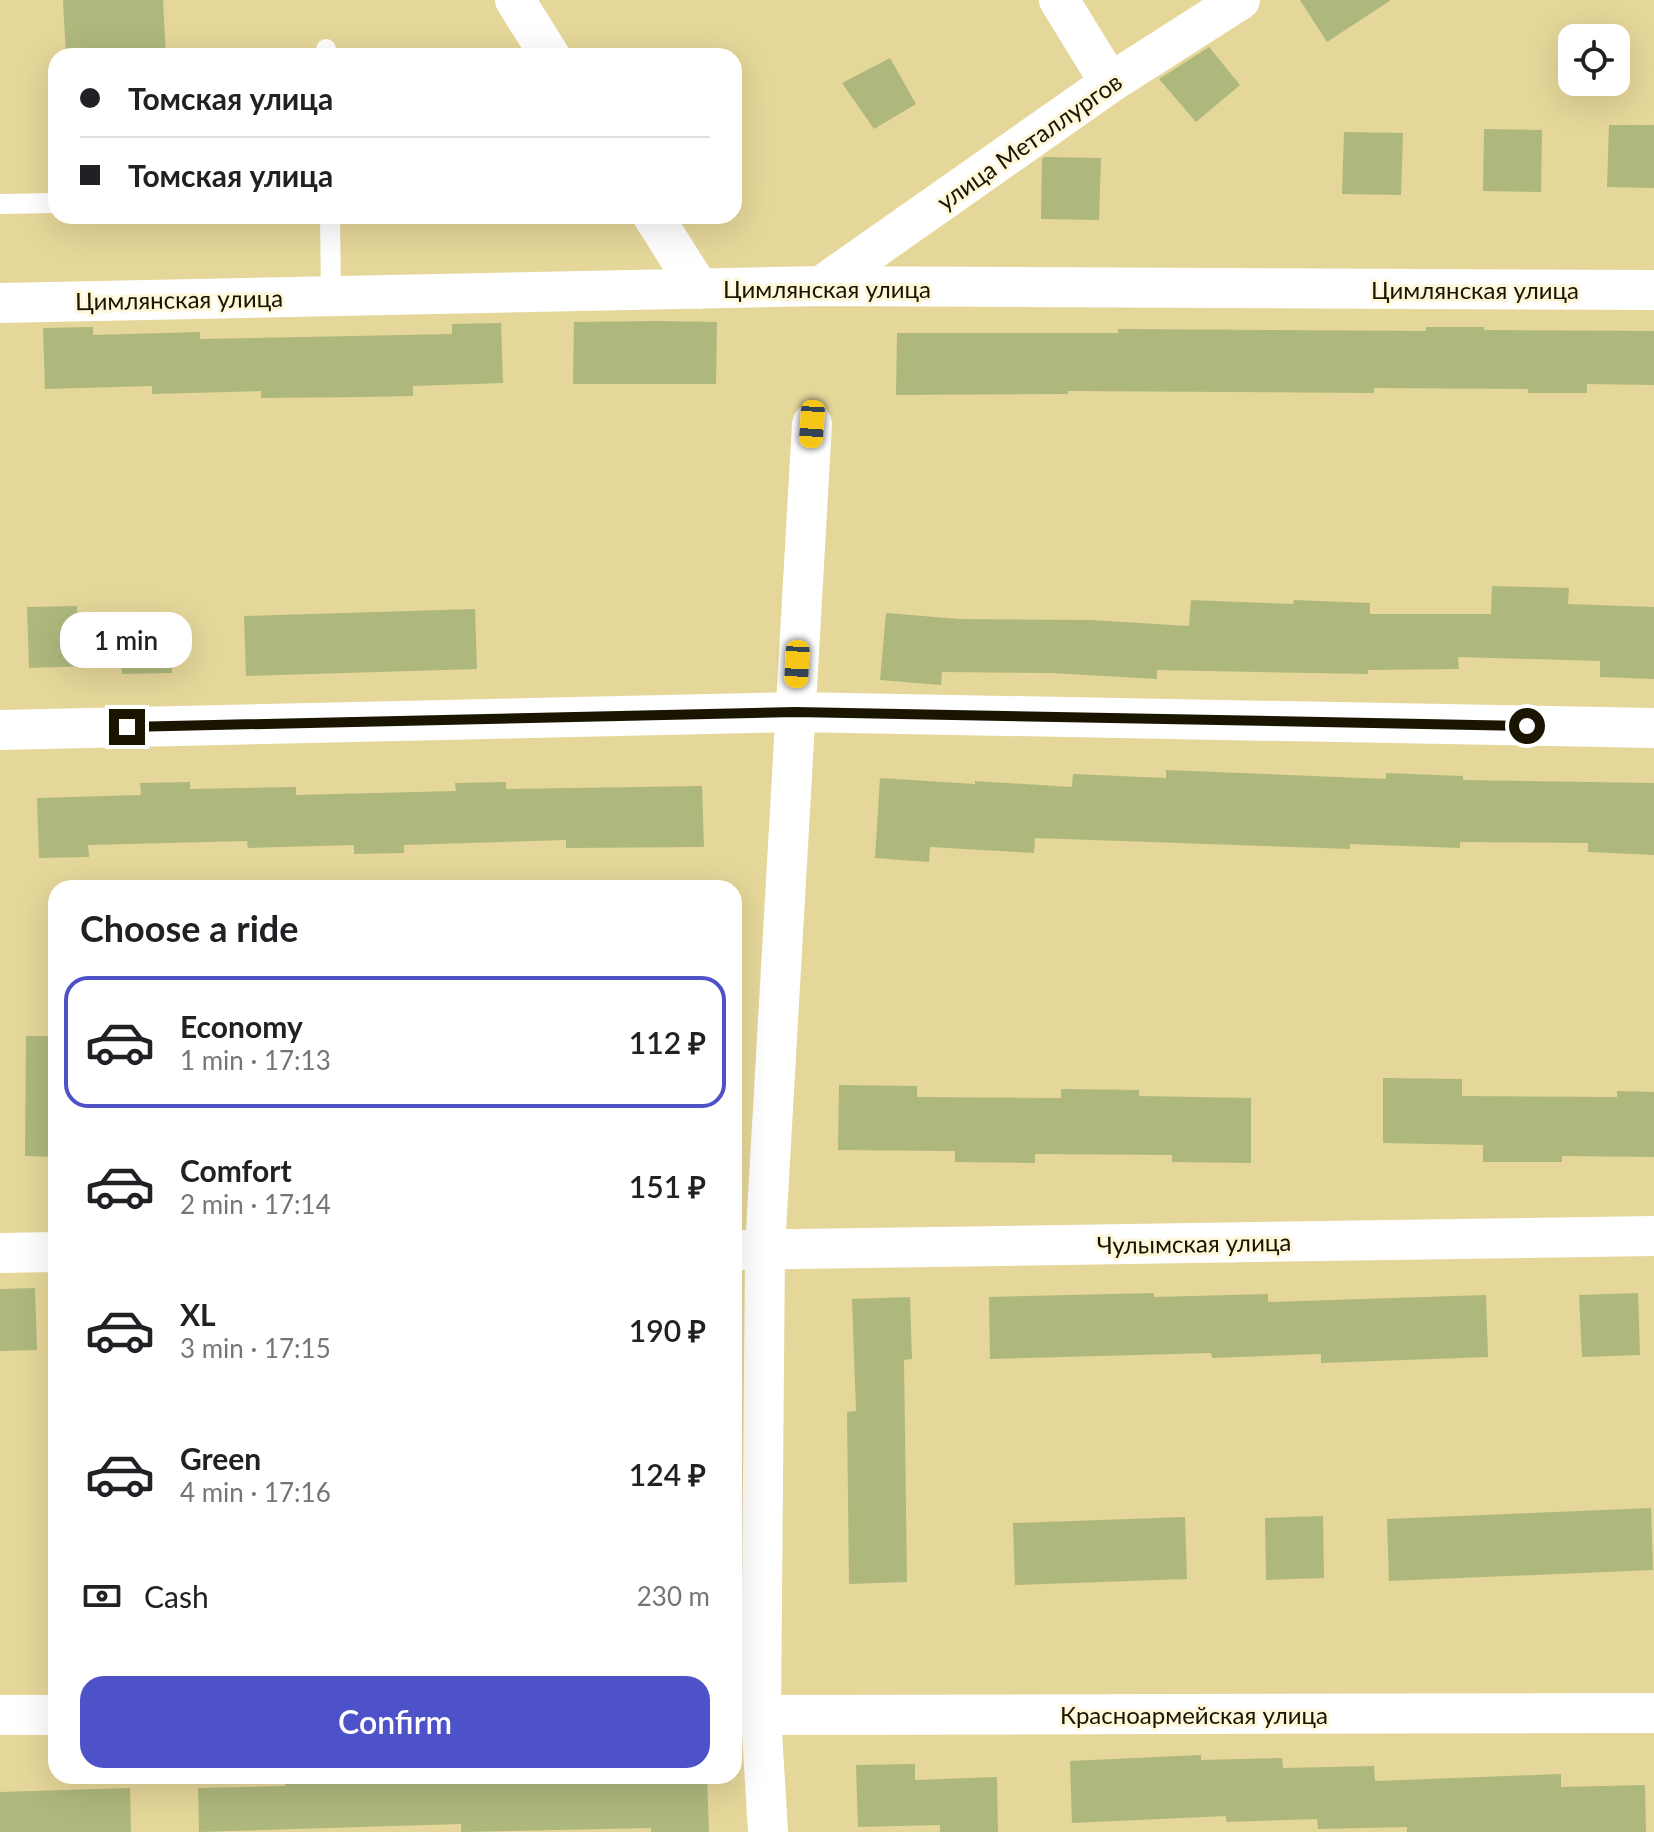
<!DOCTYPE html>
<meta charset="utf-8">
<style>
:root{--surface:#fff;--page:#f2f2f2;--text:#202124;--muted:#757577;--line:#e0e0e0;--accent:#4d52c8}
body{margin:0;font-family:Lato,sans-serif;background:var(--page);color:var(--text);height:100vh;display:flex;flex-direction:column;font-size:30px;white-space:nowrap}
*{box-sizing:border-box;margin:0}
p{font-size:26px;color:var(--muted)}
.icon{flex:none;width:44px;height:44px;fill:none;stroke:currentColor;stroke-width:2;stroke-linecap:round;stroke-linejoin:round}
.map{position:relative;flex:1;overflow:hidden}
.details{position:absolute;left:48px;top:880px;width:694px;height:904px;display:flex;flex-direction:column;background:var(--surface);border-radius:24px;box-shadow:0 8px 32px #0002}
.details>*{flex:none}
.hud{position:absolute;left:48px;top:48px;width:694px;height:176px;border-radius:24px;box-shadow:0 8px 32px #0002;display:grid;align-content:center;height:176px;padding:0 32px;background:var(--surface)}
.tools{position:absolute;left:1558px;top:24px;display:grid;gap:16px}
.tools a{display:grid;place-items:center;width:72px;height:72px;border-radius:16px;background:var(--surface);box-shadow:0 8px 32px #0002;font-size:40px}
.end{position:absolute;width:36px;height:36px;margin:-18px;border:10px solid #1a1500;background:#fff;box-shadow:0 0 0 4px #fff}
.from{border-radius:50%}
.bubble{position:absolute;height:56px;border-radius:24px;background:var(--surface);box-shadow:0 8px 32px #0002;font-size:26px;font-weight:600;line-height:56px;text-align:center}
.car{position:absolute;width:24px;height:48px;margin:-24px -12px;border-radius:10px;box-shadow:0 0 6px 2px #0007;background:linear-gradient(#f5c518 24%,#345 0 40%,#f5c518 0 76%,#345 0 86%,#f5c518 0)}
.hud b{display:flex;align-items:center;gap:28px;height:76px;font-size:30px}
.hud b+b{border-top:2px solid var(--line)}
.hud i{width:20px;height:20px;background:var(--text)}
ul{padding:0;list-style:none}
li{display:flex;align-items:center;gap:24px;height:132px;margin:0 16px 12px;padding:0 16px;border:4px solid transparent;border-radius:24px}
li div{flex:1}
li b{display:block;font-size:30px}
li em{font-style:normal;font-weight:600}
li.current{border-color:var(--accent)}
li>.icon{width:72px;height:72px;stroke-width:1.5}
h2{padding:0 32px;font-size:36px;line-height:96px}
.pay{display:flex;align-items:center;gap:20px;height:88px;padding:0 32px;font-size:30px}
.pay p{margin-inline-start:auto}
.button{display:flex;gap:16px;margin-top:auto;padding:16px 32px}
.button a{flex:1;height:92px;border-radius:24px;background:var(--accent);color:#fff;font-size:32px;font-weight:600;line-height:92px;text-align:center}
.map>svg:first-child{display:block}
.building{fill:#aeb87d}
.lines{fill:none;stroke-linecap:round;stroke-linejoin:round}
.service{stroke:#fff;stroke-width:20}
.minor{stroke:#fff;stroke-width:40}
.route{stroke:#1a1500;stroke-width:10}
.labels{text-anchor:middle;dominant-baseline:central;stroke-width:6;stroke-linejoin:round;paint-order:stroke}
.street-label{font-size:24px;fill:#1a1500;stroke:#fef7d9}
</style>
<div class="map">
<svg width="1654" height="1832" viewBox="0 0 1654 1832">
<rect width="100%" height="100%" fill="#e5d699"/>
<path class="building" d="M63 0H163L166 56H66Z
M1300 0H1391L1327 42Z
M1209 47 1240 85 1196 122 1159 79Z
M890 58 916 104 874 129 842 83Z
M1609 125H1654V188L1607 187Z
M1484 129 1542 130 1541 192 1483 191Z
M1344 132 1403 133 1401 195 1342 194Z
M1045 157 1101 158 1099 220 1041 219 1042 159Z
M658 321 717 322 716 384H573L574 322Z
M501 323 503 383 413 386V396L363 397 261 398V391L152 394V386L45 389 43 328 93 327V335L200 332V339L452 334V324Z
M1426 327H1484V330L1654 331V385L1587 384V393H1528V389L1374 388V393L1068 391V394L896 395 897 333H1118V329L1426 331Z
M1492 586 1569 588 1568 604 1654 607V679L1600 677V661L1458 657 1459 669 1368 670V674L1157 670V679L1051 673 942 672 941 685 880 680 886 613 959 619 1090 620 1189 626 1191 600 1293 604 1294 600 1370 603V614H1491Z
M77 606V614L170 613 172 673 122 674 121 665 29 668 27 607Z
M475 609 477 669 246 676 244 616Z
M1166 770 1386 779V773L1463 776V780L1654 783V855L1588 852V843L1460 842V848L1350 844V849L1035 838 1034 853 930 847 929 862 875 858 880 778 975 784V781L1072 787 1073 774 1166 778Z
M190 782V789L296 787V795L456 791 455 783 506 782V789L702 786 704 847 566 848V840L404 845V853L354 854V845L248 848 247 841 88 845 89 857 39 858 37 798 141 795 140 783Z
M26 1036H56V1157L25 1156Z
M1383 1078 1462 1079V1096L1617 1097V1091L1654 1092V1157L1562 1156V1162H1483V1145L1383 1143Z
M839 1085 917 1086V1097L1061 1098V1089L1139 1090V1096L1251 1098V1163L1172 1162V1155L1035 1154V1163L955 1162V1151L838 1150Z
M35 1288 37 1350 0 1351V1289Z
M1154 1293V1297L1268 1294V1302L1486 1295 1488 1357 1321 1363V1354L1212 1358 1211 1353 990 1359 989 1297Z
M1638 1293 1640 1355 1582 1357 1579 1295Z
M910 1297 912 1359 904 1360 907 1582 849 1584 847 1412 856 1411 852 1299Z
M1651 1508 1653 1570 1389 1581 1387 1519Z
M1323 1516 1324 1578 1266 1580 1265 1518Z
M1185 1517 1187 1579 1015 1585 1013 1523Z
M1201 1755V1760L1282 1758 1283 1768 1374 1766 1375 1781 1561 1774V1787L1645 1785 1646 1832H1407V1827L1318 1829 1317 1819 1226 1822V1816L1072 1823 1070 1761Z
M915 1764V1780L997 1777 998 1832H940V1825L858 1827 856 1765Z
M285 1776H707L709 1832H651V1828L461 1832V1824L199 1832 198 1788 285 1786Z
M130 1788 131 1832H0V1792Z"/>
<g class="lines">
<path class="service" d="M326 49V56
M0 204 56 203
M330 216 331 296"/>
<path class="minor" d="M515 0 550 56
M1059 0 1110 83
M653 216 699 289
M821 286 1110 83 1240 0
M0 303 821 286 1654 290
M0 730 795 712 1654 728
M734 1250 1654 1236
M0 1253 56 1252
M0 1715H56
M734 1715 1654 1713
M768 1832 761 1716 765 1249 812 424"/>
</g>
<g class="lines">
<path class="route" d="M127 727 795 712 1527 726"/>
</g>
<g class="labels">
<g class="street-label">
<text transform="translate(1029 141) rotate(-35)">улица Металлургов</text>
<text x="827" y="288">Цимлянская улица</text>
<text x="1475" y="289">Цимлянская улица</text>
<text transform="translate(179 299) rotate(-1)">Цимлянская улица</text>
<text transform="translate(1194 1243) rotate(-1)">Чулымская улица</text>
<text x="1194" y="1714">Красноармейская улица</text>
</g>
</g>
</svg>
<div class="tools">
<a><svg class="icon" aria-label="locate" viewBox="0 0 24 24"><circle cx="12" cy="12" r="6"/><path d="M12 2v4M12 18v4M2 12h4M18 12h4"/></svg></a>
</div>
<i class="end from" style="left:1527px;top:726px"></i>
<i class="end" style="left:127px;top:727px"></i>
<div class="bubble" style="left:60px;top:612px;width:132px">1 min</div>
<i class="car" style="left:812px;top:424px;rotate:184deg"></i>
<i class="car" style="left:797px;top:664px;rotate:183deg"></i>
<div class="hud">
<b><i class="from"></i>Томская улица</b>
<b><i></i>Томская улица</b>
</div>
<section class="details">
<h2>Choose a ride</h2>
<ul>
<li class="current"><svg class="icon" aria-label="car" viewBox="0 0 24 24"><path d="M5 17H2v-5l4-1 3-4h7l3 4 3 1v5h-3M9 17h6M6 11h13"/><circle cx="7" cy="17" r="2"/><circle cx="17" cy="17" r="2"/></svg><div><b>Economy</b><p>1 min · 17:13</p></div><em>112 ₽</em></li>
<li><svg class="icon" aria-label="car" viewBox="0 0 24 24"><path d="M5 17H2v-5l4-1 3-4h7l3 4 3 1v5h-3M9 17h6M6 11h13"/><circle cx="7" cy="17" r="2"/><circle cx="17" cy="17" r="2"/></svg><div><b>Comfort</b><p>2 min · 17:14</p></div><em>151 ₽</em></li>
<li><svg class="icon" aria-label="car" viewBox="0 0 24 24"><path d="M5 17H2v-5l4-1 3-4h7l3 4 3 1v5h-3M9 17h6M6 11h13"/><circle cx="7" cy="17" r="2"/><circle cx="17" cy="17" r="2"/></svg><div><b>XL</b><p>3 min · 17:15</p></div><em>190 ₽</em></li>
<li><svg class="icon" aria-label="car" viewBox="0 0 24 24"><path d="M5 17H2v-5l4-1 3-4h7l3 4 3 1v5h-3M9 17h6M6 11h13"/><circle cx="7" cy="17" r="2"/><circle cx="17" cy="17" r="2"/></svg><div><b>Green</b><p>4 min · 17:16</p></div><em>124 ₽</em></li>
</ul>
<div class="pay"><svg class="icon" aria-label="cash" viewBox="0 0 24 24"><path d="M3 7h18v10H3z"/><circle cx="12" cy="12" r="2"/></svg>Cash<p>230 m</p></div>
<div class="button"><a>Confirm</a></div>
</section>
</div>
